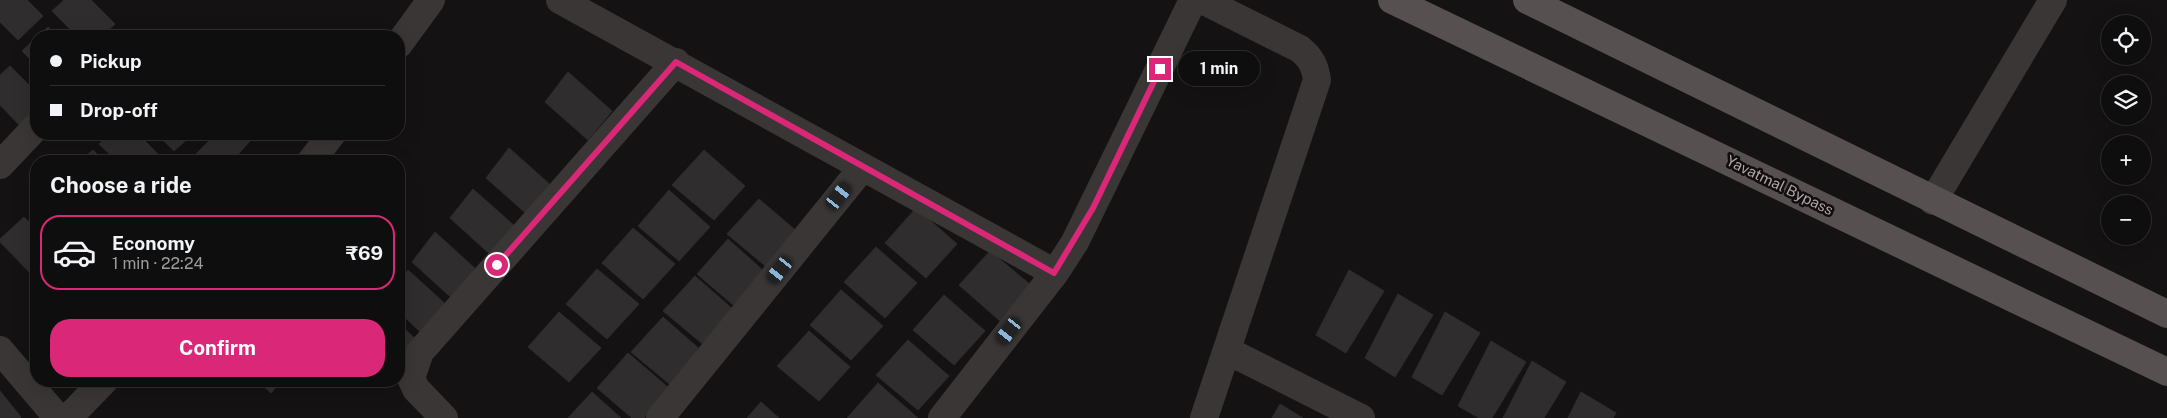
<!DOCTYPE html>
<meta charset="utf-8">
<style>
:root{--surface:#0f0e0e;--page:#181717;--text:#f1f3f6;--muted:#9b9c9e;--line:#2f2e2e;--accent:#db2777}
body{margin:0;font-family:"Public Sans",sans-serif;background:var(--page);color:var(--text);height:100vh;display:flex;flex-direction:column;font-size:19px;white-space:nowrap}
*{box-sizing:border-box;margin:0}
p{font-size:16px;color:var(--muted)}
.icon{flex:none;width:28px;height:28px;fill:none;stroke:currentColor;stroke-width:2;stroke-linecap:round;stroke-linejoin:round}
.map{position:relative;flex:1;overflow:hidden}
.drawer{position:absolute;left:30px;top:155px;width:375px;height:232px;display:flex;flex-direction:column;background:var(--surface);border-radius:20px;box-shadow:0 5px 20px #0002,0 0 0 1px var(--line)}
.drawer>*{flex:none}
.hud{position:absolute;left:30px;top:30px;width:375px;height:110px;border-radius:20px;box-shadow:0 5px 20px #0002,0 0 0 1px var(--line);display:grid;align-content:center;height:110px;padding:0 20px;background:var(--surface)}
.buttons{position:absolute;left:2101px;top:15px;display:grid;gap:10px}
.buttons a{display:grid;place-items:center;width:50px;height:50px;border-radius:50%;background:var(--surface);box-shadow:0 5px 20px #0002,0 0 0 1px var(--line);font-size:25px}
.end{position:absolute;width:22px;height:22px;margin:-11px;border:6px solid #db2777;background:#fff;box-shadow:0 0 0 2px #fff}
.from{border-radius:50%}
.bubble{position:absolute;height:35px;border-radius:18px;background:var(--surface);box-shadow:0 5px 20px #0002,0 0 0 1px var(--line);font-size:16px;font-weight:700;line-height:35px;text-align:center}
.car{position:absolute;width:15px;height:30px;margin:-15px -8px;border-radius:6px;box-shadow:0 0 4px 1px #0007;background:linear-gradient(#222 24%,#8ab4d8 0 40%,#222 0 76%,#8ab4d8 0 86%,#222 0)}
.hud b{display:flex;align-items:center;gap:18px;height:48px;font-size:19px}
.hud b+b{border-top:1px solid var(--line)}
.hud i{width:12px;height:12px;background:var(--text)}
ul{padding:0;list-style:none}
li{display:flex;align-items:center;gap:15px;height:75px;margin:0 10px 8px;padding:0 10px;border:2px solid var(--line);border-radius:20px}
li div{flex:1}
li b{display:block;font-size:19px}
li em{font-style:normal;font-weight:700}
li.on{border-color:var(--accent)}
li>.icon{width:45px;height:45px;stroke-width:1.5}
h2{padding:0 20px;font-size:22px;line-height:60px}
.primary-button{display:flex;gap:10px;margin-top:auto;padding:10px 20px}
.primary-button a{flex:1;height:58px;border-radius:20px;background:var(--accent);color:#fff;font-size:20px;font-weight:700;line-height:58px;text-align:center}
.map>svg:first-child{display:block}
.building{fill:#2f2d2d;stroke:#2f2c2c}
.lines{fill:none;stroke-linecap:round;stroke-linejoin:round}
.minor{stroke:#3a3636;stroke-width:28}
.major{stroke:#575051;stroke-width:28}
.route{stroke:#db2777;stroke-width:6}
.labels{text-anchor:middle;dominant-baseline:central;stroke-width:5;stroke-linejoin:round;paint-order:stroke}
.street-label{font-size:15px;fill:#b3a5a9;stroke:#0f0d0d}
</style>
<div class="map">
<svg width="2167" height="418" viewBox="0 0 2167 418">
<rect width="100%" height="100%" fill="#141212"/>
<path class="building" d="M0 0H27L43 16 18 40 0 22Z
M64 0H91L115 24 102 36H77L52 11Z
M48 27 57 36H38Z
M36 38V65L22 51Z
M10 66 36 92V112L21 127 0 105V75Z
M568 72 612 111 588 140 545 102Z
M110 134H138L161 157 156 161H117L99 144Z
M157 134H193L174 151Z
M216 134H243L250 141 232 161H193L191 159Z
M509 148 554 188 529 216 486 178Z
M93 150 104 161H80Z
M704 150 745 186 714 220 672 185Z
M473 189 517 228 493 257 450 218Z
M669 190 710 227 679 261 638 226Z
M759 199 800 234 769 269 727 234Z
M916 208 957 244 926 278 885 243Z
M24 217 36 229 35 278 0 242V239Z
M633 228 675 264 643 299 602 263Z
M435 232 479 272 455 301 412 262Z
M728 239 766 273 738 309 697 274Z
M876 247 917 283 885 318 844 282Z
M990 251 1032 286 1000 321 959 285Z
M597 269 639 304 607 339 566 304Z
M408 270 452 310 428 339 399 312V282Z
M1349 270 1384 291 1346 353 1316 335Z
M695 276 736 312 705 346 663 311Z
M841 290 883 326 851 360 810 325Z
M1398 294 1433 315 1395 377 1365 358Z
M944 295 985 331 954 365 913 330Z
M559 312 601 348 569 382 528 347Z
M1445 312 1480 333 1442 395 1412 377Z
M663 317 704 353 673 387 631 352Z
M399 324 419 342 399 366Z
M809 331 850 367 819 401 777 366Z
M908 340 949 376 918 410 876 375Z
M1491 341 1526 362 1492 418H1479L1458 406Z
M628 353 670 389 644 418H632L597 388Z
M1532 361 1566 382 1544 418H1503Z
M258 381H281L271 393Z
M878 383 918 418H847Z
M0 391 21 417 20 418H0Z
M592 392 621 418H568Z
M1581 392 1616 413 1613 418H1568Z
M761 402 779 418H747Z
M1280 404 1303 418H1272Z"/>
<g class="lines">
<path class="minor" d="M560 0 1055 273
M1202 0 1300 49C1311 58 1315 66 1317 80L1204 418
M399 44 431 0
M311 161 332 134
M0 165 36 127
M1933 201 2053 0
M0 350 58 418
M1228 351 1361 418
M68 418 104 381
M444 418 416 389 411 378 420 352 676 62
M660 418 863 167
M942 418 1055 273 1075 242 1193 0"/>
<path class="major" d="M1392 0 2167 372
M1527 0 2167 314"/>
</g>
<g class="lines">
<path class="route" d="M497 265 676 62 1054 273 1093 208 1160 69"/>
</g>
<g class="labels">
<g class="street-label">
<text transform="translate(1780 185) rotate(26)">Yavatmal Bypass</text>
</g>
</g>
</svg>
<div class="buttons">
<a><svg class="icon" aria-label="locate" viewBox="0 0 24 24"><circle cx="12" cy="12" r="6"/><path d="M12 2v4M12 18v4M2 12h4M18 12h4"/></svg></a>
<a><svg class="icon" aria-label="layers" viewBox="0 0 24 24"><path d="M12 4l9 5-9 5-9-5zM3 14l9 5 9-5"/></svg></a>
<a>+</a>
<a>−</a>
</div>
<i class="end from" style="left:497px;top:265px"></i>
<i class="end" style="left:1160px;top:69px"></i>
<div class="bubble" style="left:1178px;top:51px;width:82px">1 min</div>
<i class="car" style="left:839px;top:196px;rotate:39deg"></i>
<i class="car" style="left:780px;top:270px;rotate:219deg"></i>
<i class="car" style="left:1009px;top:331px;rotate:218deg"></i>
<div class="hud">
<b><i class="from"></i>Pickup</b>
<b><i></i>Drop-off</b>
</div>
<section class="drawer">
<h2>Choose a ride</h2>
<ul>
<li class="on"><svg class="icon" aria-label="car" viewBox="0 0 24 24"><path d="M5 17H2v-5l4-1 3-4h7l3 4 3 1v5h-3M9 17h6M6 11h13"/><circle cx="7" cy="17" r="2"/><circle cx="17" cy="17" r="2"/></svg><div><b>Economy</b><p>1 min · 22:24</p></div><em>₹69</em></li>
</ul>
<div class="primary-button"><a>Confirm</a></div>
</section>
</div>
